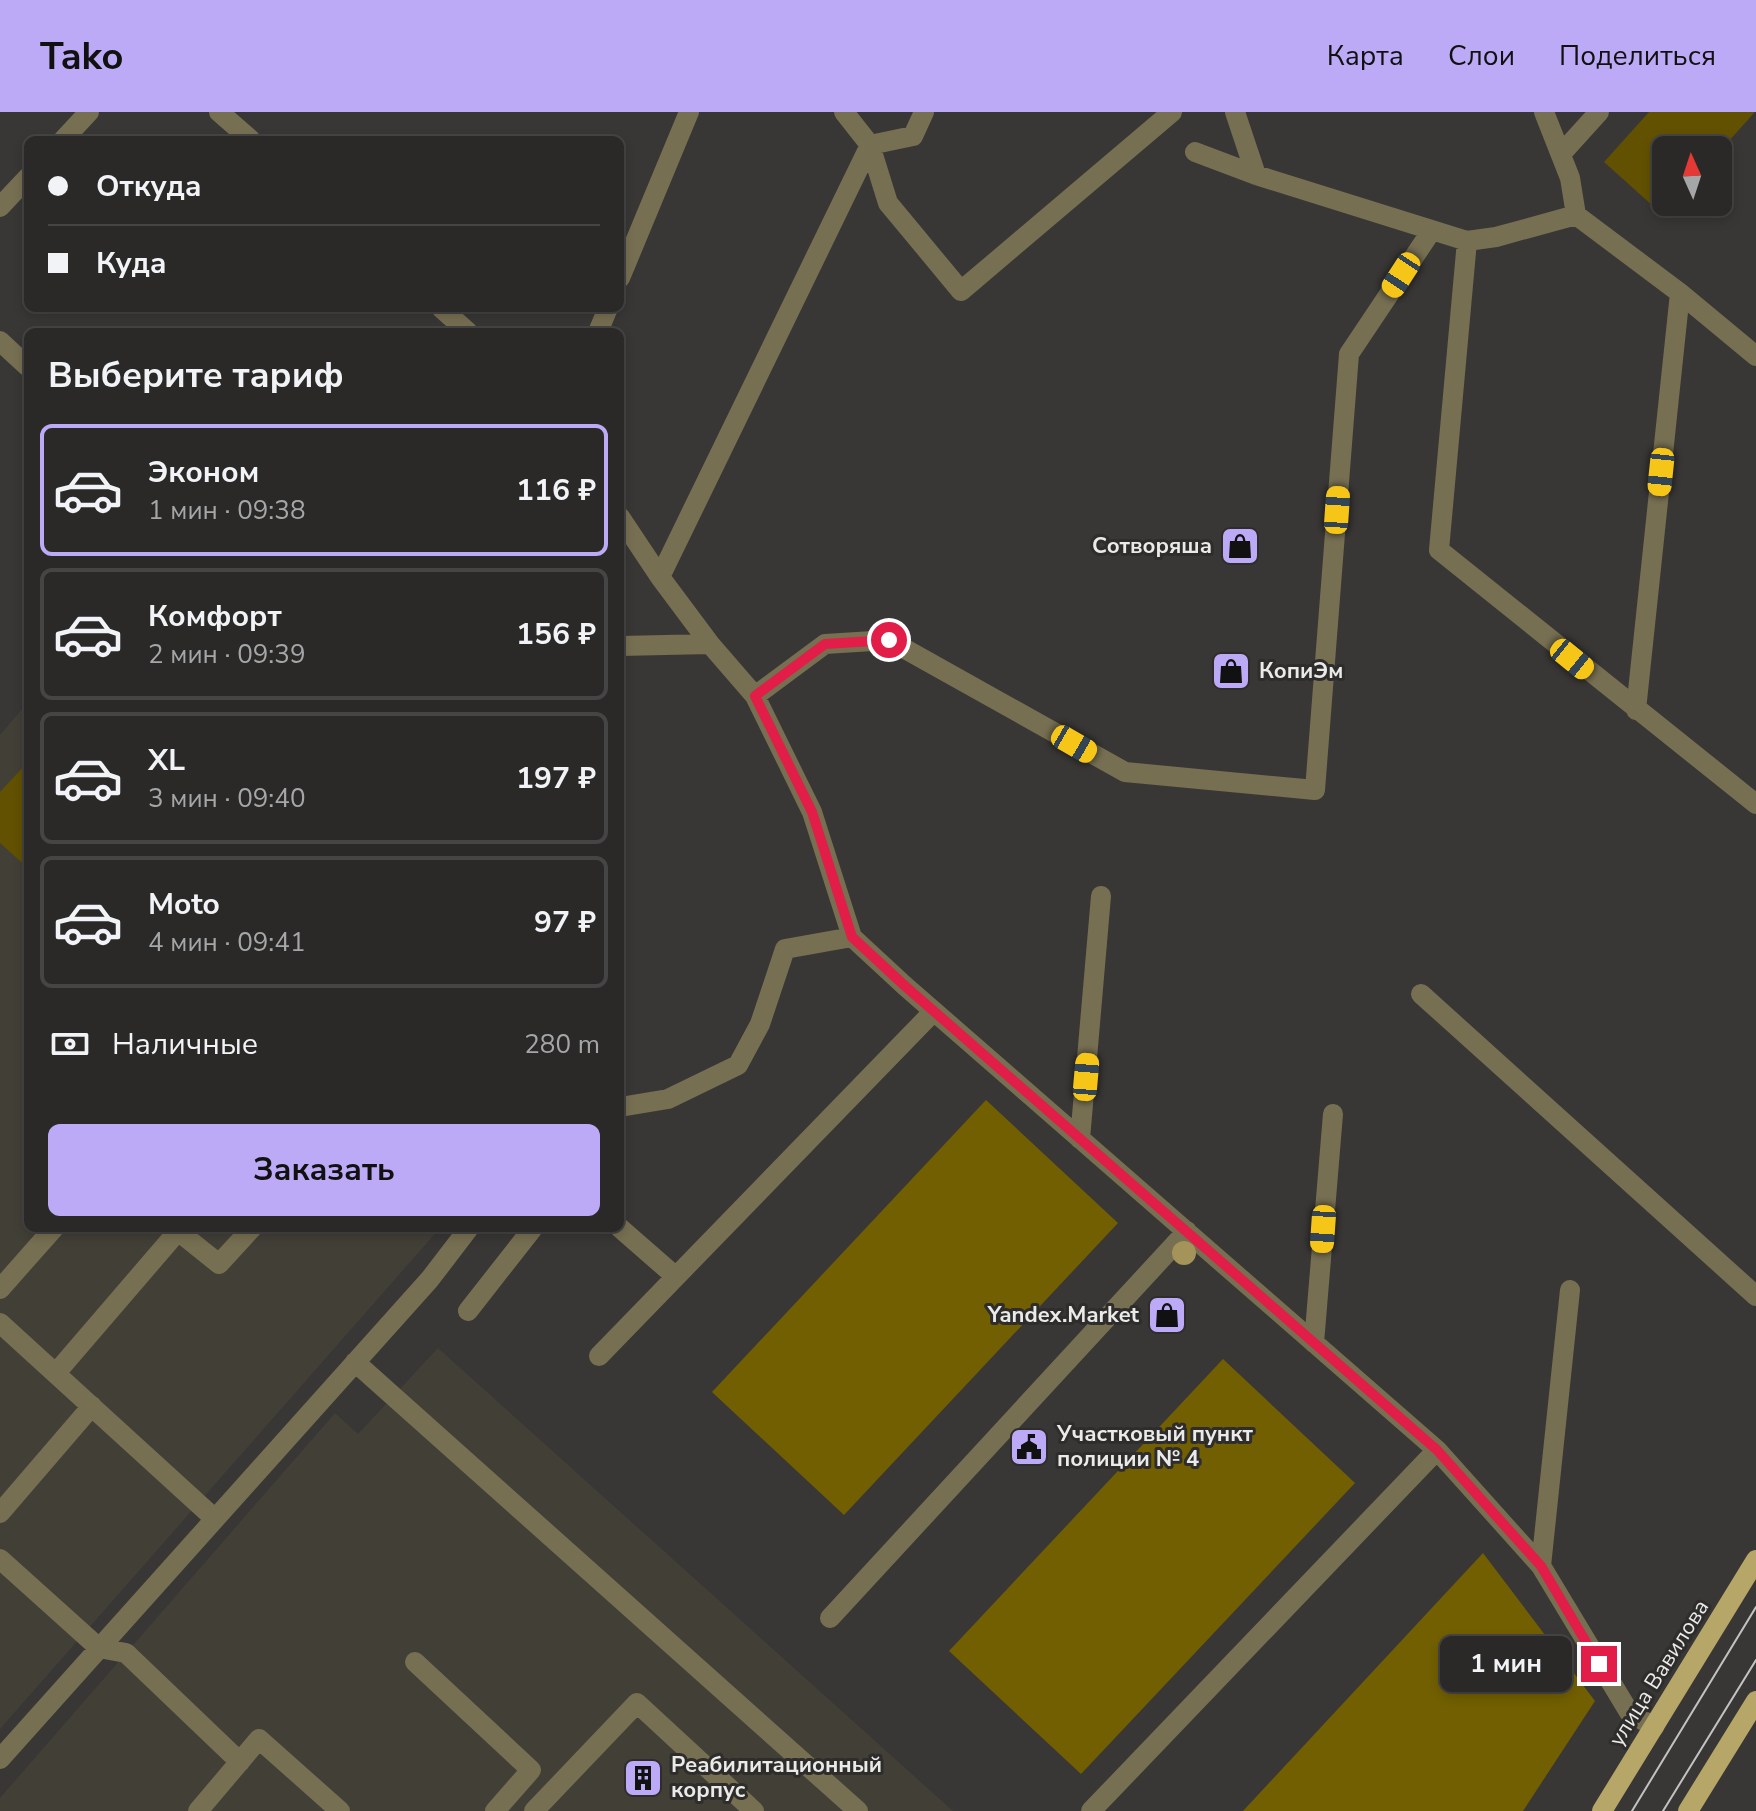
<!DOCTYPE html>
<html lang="ru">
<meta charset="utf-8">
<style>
:root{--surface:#2a2928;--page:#363534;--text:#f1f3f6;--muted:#a5a6a8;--line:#464545;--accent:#bcaaf6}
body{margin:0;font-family:"Nunito Sans",sans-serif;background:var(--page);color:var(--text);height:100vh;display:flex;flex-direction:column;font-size:30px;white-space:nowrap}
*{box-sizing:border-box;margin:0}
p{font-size:26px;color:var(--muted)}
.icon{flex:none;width:44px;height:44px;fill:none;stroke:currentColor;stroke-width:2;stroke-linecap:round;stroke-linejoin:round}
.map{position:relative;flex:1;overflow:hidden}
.sheet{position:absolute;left:24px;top:216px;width:600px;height:904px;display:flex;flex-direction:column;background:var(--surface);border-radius:12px;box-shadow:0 4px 12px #0003,0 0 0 2px var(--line)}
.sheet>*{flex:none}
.hud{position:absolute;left:24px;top:24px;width:600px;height:176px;border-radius:12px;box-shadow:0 4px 12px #0003,0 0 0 2px var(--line);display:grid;align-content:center;height:176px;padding:0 24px;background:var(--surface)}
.needle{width:52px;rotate:357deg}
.tools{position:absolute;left:1652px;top:24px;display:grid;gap:16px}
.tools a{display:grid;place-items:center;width:80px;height:80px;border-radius:12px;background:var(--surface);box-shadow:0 4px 12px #0003,0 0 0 2px var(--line);font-size:40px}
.end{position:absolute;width:36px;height:36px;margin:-18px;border:10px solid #e11d48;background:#fff;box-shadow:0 0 0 4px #fff}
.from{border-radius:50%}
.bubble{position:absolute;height:56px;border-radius:12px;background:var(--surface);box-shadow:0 4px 12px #0003,0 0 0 2px var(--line);font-size:26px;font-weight:700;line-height:56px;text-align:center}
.car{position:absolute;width:24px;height:48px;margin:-24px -12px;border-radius:10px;box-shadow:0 0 6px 2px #0007;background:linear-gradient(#f5c518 24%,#345 0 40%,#f5c518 0 76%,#345 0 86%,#f5c518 0)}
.hud b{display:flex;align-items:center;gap:28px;height:76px;font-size:30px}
.hud b+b{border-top:2px solid var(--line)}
.hud i{width:20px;height:20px;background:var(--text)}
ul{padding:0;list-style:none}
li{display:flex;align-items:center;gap:24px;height:132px;margin:0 16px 12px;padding:0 8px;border:4px solid var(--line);border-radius:12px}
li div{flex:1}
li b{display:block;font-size:30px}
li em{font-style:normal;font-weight:700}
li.current{border-color:var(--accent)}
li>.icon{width:72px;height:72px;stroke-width:1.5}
h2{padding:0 24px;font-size:36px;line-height:96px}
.pay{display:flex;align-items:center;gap:20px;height:88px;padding:0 24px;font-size:30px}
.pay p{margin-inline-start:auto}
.primary-button{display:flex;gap:16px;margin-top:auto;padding:16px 24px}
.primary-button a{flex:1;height:92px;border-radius:12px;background:var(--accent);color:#111;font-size:32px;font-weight:700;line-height:92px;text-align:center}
header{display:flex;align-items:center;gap:48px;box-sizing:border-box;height:112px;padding:0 40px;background:var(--accent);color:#111}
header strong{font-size:38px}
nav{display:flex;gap:44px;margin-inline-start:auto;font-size:28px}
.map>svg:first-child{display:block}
.built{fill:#423f37}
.green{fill:#625100}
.forest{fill:#725f02}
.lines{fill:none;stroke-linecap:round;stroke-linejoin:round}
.minor{stroke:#776f52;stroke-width:20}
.major{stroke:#b6a667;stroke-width:20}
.tram{stroke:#c2c2c0;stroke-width:2}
.tree{fill:#a49459}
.route{stroke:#e11d48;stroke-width:10}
.labels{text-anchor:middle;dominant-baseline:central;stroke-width:6;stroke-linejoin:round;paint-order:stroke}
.poi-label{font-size:22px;font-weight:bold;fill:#eaeae8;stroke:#2e2d2b;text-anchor:start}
.street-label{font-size:22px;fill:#eaeae8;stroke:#2e2d2b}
</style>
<header>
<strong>Tako</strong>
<nav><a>Карта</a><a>Слои</a><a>Поделиться</a></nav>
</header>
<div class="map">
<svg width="1756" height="1699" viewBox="0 0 1756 1699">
<rect width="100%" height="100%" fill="#383735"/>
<path class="built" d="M28 590V1116H440L0 1617V623Z
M438 1236 953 1699H0V1686L335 1301 358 1322Z"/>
<path class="green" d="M1649 0H1755L1718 41V38H1666V90H1674L1663 103 1604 50Z
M28 650V756L0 731V680Z"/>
<path class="forest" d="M986 988 1118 1111 844 1403 712 1280Z
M1223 1247 1355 1371 1081 1662 949 1539Z
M1483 1441 1595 1589 1523 1699H1243Z"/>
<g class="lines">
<path class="minor" d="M219 0 251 28
M844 0 870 33 888 91 961 179 1172 0
M1235 0 1256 63
M1544 0 1570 66 1576 103 1680 181 1756 244
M63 28 89 0
M870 33 913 24 924 0
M1195 40 1256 63 1467 129 1496 125 1576 103
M1561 42 1599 0
M0 95 28 65
M1467 129 1439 438 1756 692
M620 166 689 0
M441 196 468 220
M598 220 608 196
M0 229 28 255
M620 405 660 465
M620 534 710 532
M755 584 825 532 889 528 1125 660 1315 678 1349 242 1432 118
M1636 598 1680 181
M852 825 812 700 755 584 710 532 660 465 870 33
M1421 882 1756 1184
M620 995 668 987 738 953 760 912 785 837 852 825 905 874 1437 1338 1541 1454 1629 1600 1654 1615
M1080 1027 1101 784
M620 1116 675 1164
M0 1177 54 1116
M468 1199 533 1116
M0 1211 215 1407
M1314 1231 1333 1002
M599 1244 933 900
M355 1250 858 1699
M56 1261 178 1119 219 1152 252 1116
M0 1401 92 1294
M0 1447 99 1536 126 1541 240 1650
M1541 1454 1570 1178
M830 1506 1187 1119
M415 1550 531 1658 495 1699
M0 1647 430 1167 469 1116
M198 1699 259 1627 340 1699
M534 1699 637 1591 754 1699
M1091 1699 1437 1338"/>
<path class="major" d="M1602 1699 1756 1448
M1688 1699 1756 1589"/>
<path class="tram" d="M1632 1699 1756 1495
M1663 1699 1756 1548"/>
</g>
<circle class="tree" cx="1184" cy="1141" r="12"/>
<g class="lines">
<path class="route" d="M889 528 825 532 755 584 812 700 852 825 905 874 1437 1338 1541 1454 1599 1552"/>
</g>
<defs>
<g id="shop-square" transform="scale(2)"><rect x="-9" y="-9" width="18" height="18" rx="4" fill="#bcaaf6" stroke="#2e2d2b"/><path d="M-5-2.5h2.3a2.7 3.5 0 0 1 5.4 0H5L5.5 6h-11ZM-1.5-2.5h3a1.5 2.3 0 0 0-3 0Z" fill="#111"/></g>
<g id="civic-square" transform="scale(2)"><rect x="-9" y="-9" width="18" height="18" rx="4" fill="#bcaaf6" stroke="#2e2d2b"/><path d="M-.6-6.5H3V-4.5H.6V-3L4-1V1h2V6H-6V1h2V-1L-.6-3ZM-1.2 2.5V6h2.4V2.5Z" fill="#111"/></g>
<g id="building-square" transform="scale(2)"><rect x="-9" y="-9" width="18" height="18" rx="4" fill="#bcaaf6" stroke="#2e2d2b"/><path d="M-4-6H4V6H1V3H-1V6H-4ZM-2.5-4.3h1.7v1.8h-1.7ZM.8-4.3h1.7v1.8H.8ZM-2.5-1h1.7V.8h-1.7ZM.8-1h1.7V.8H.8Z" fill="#111"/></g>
</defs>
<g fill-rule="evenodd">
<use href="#shop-square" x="1240" y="434"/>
<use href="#shop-square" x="1231" y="559"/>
<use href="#shop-square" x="1167" y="1203"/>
<use href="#civic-square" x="1029" y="1335"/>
<use href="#building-square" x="643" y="1666"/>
</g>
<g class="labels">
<g class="poi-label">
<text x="1212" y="434" text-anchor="end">Сотворяша</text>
<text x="1259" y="559">КопиЭм</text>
<text x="1139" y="1203" text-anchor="end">Yandex.Market</text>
<text x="1057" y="1322">Участковый пункт<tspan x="1057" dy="25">полиции № 4</tspan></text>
<text x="671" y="1653">Реабилитационный<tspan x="671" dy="25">корпус</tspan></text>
</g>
<g class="street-label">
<text transform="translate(1659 1561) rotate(-58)">улица Вавилова</text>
</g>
</g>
</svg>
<div class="tools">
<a><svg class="needle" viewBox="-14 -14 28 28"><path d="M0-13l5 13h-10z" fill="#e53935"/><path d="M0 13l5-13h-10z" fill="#a5a6a8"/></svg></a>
</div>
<i class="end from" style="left:889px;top:528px"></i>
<i class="end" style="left:1599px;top:1552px"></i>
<div class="bubble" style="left:1440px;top:1524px;width:132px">1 мин</div>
<i class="car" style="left:1401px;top:163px;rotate:213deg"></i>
<i class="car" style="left:1661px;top:360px;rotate:186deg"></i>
<i class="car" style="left:1337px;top:398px;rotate:4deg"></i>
<i class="car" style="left:1572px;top:547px;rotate:129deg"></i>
<i class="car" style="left:1074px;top:632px;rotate:120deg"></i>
<i class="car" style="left:1086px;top:965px;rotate:5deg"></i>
<i class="car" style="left:1323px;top:1117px;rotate:184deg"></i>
<div class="hud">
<b><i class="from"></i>Откуда</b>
<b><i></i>Куда</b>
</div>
<section class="sheet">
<h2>Выберите тариф</h2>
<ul>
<li class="current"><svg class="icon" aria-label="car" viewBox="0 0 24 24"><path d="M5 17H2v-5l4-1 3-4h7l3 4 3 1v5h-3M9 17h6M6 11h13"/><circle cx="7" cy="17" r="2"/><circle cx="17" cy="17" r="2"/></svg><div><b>Эконом</b><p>1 мин · 09:38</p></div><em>116 ₽</em></li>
<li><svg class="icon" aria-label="car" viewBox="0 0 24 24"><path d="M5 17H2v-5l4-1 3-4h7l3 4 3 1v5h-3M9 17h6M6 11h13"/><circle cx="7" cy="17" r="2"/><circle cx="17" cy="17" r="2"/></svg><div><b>Комфорт</b><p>2 мин · 09:39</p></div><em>156 ₽</em></li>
<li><svg class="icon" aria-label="car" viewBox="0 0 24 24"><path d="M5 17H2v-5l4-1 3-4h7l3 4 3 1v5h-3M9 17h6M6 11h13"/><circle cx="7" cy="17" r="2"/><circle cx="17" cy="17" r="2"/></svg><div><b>XL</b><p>3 мин · 09:40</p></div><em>197 ₽</em></li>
<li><svg class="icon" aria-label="car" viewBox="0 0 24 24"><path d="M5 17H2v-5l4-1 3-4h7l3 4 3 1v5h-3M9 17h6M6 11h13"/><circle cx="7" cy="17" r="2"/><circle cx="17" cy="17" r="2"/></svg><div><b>Moto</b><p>4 мин · 09:41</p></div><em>97 ₽</em></li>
</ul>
<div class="pay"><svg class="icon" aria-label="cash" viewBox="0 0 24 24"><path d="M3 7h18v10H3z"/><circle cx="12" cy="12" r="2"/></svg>Наличные<p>280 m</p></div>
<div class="primary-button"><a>Заказать</a></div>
</section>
</div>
